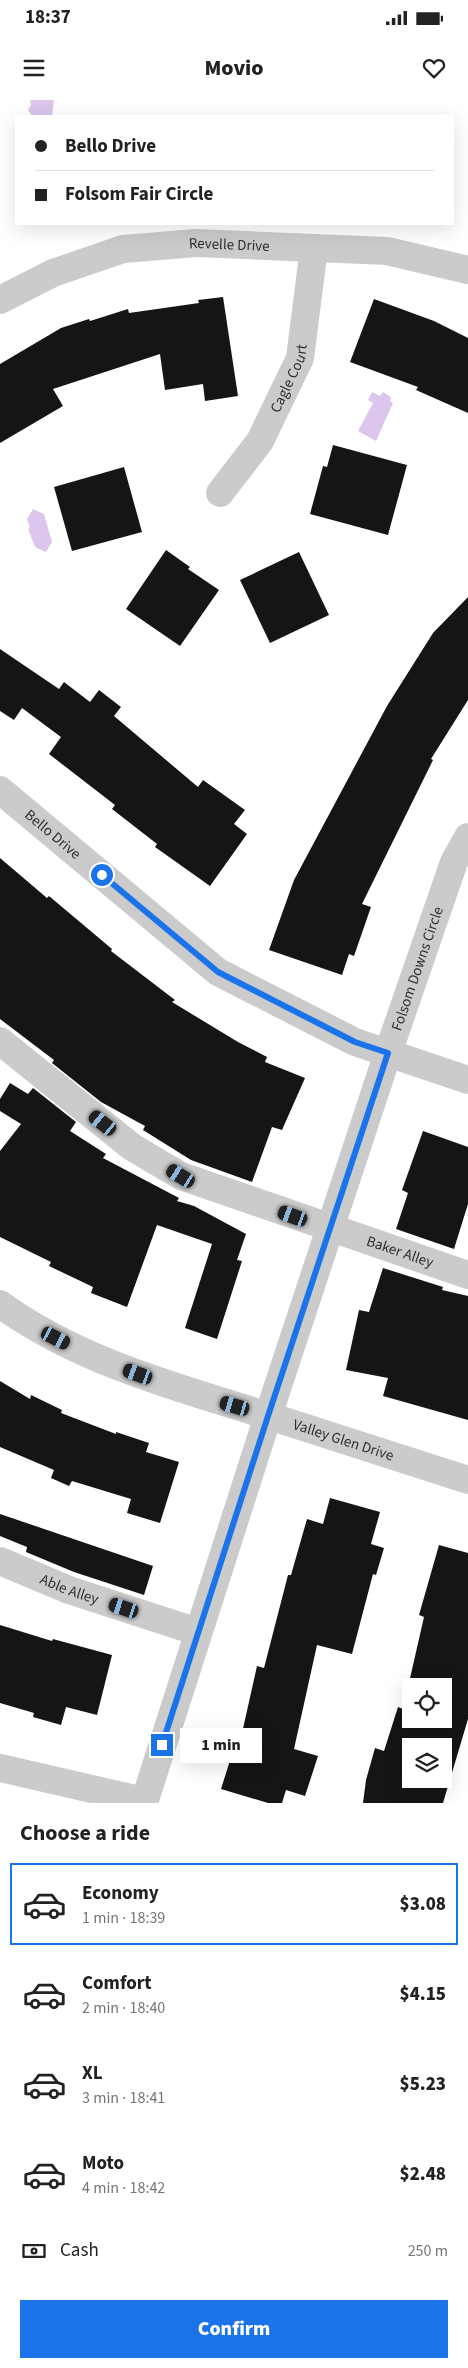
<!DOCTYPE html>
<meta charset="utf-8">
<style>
:root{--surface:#fff;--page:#f2f2f2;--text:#222;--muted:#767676;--line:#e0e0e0;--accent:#1a73e8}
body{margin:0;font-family:"Source Sans 3",sans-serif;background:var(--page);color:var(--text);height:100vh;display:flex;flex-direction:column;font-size:19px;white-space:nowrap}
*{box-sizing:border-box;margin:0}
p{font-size:16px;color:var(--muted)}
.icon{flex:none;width:28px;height:28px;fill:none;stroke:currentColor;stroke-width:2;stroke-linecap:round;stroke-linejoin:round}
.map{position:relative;height:1703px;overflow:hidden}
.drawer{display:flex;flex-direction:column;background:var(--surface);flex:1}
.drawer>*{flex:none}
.guide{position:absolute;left:15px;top:15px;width:439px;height:110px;border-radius:0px;box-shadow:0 5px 20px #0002;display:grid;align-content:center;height:110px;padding:0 20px;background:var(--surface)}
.tools{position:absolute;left:402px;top:1578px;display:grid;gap:10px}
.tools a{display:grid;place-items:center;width:50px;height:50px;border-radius:0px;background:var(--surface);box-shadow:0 5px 20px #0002;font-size:25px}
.end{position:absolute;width:22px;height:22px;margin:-11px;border:6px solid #1a73e8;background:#fff;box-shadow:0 0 0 2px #fff}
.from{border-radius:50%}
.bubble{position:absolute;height:35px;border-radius:0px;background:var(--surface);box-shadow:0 5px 20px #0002;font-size:16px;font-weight:800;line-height:35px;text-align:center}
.car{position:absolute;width:15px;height:30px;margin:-15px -8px;border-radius:6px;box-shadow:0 0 4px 1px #0007;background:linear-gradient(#222 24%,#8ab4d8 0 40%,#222 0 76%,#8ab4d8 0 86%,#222 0)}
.guide b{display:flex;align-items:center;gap:18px;height:48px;font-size:19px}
.guide b+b{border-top:1px solid var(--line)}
.guide i{width:12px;height:12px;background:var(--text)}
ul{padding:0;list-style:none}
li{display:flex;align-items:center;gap:15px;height:82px;margin:0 10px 8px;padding:0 10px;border:2px solid transparent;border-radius:0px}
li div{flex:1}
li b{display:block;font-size:19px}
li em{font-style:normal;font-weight:800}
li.on{border-color:var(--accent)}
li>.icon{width:45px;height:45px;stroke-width:1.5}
h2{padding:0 20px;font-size:22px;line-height:60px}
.pay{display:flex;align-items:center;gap:12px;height:55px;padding:0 20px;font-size:19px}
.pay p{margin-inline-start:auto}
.action{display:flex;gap:10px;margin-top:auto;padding:10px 20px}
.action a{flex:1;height:58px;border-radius:0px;background:var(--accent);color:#fff;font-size:20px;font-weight:800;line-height:58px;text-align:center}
.status{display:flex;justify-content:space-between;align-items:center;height:35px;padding:0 25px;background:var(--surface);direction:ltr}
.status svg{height:14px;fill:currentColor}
header{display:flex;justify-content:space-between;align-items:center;height:65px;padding:0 20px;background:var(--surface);font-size:22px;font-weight:800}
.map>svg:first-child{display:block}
.water{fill:#dcc6ed}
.building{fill:#151515;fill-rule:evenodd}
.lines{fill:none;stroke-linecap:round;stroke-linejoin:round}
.minor{stroke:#cbcbcb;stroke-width:28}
.route{stroke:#1a73e8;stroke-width:6}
.labels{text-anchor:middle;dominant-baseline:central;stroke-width:5;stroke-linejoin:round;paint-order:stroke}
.street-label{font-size:15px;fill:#2e2e2e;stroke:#fff}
</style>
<div class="status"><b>18:37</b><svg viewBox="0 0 49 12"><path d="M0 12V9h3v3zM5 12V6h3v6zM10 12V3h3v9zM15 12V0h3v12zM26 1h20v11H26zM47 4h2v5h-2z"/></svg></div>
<header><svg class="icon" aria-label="menu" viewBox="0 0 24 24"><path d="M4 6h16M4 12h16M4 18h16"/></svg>Movio<svg class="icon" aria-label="heart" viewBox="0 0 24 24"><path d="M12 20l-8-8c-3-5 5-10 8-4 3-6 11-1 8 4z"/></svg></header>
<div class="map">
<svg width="468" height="1703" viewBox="0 0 468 1703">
<rect width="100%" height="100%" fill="#fff"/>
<path class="water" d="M30 0H54L52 16H32L28 10 31 5Z
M372 292 380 296 383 292 391 297 390 301 393 303 376 341 358 331 373 303 368 300Z
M33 409 44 414 52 442 46 452 35 447 28 429 30 428 27 419Z"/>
<path class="building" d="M223 197 238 296 205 301 203 284 165 290 160 254 53 289 63 306 0 343V264L61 228 89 219 90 221 128 209 129 213 199 203 198 200Z
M374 199 434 221 468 238V313L416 290 418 287 350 262Z
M333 345 407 365 388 435 310 414 323 366 327 367Z
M124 367 142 432 72 451 54 387Z
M166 450 190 467 188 469 219 490 180 546 126 509Z
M299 452 329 515 270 543 240 480Z
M468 497V600L431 659 433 660 362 804 371 807 354 856 349 854 342 875 269 850 294 780 387 606 433 533Z
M0 549 59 589 64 582 90 602 99 590 121 607 114 616 198 687 203 680 245 710 234 724 247 734 210 786 155 747 157 744 112 709 115 705 49 654 61 637 22 608 14 620 0 611Z
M0 758 47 798 49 796 112 849 111 851 175 900 172 902 238 942 267 957 265 962 305 978 282 1030 272 1027 252 1082 191 1060 143 1030 145 1026 101 1002 52 963 54 960 0 919Z
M10 983 28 994 33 988 76 1022 70 1031 106 1054 103 1058 179 1098 177 1101 194 1106 246 1134 237 1160 242 1161 217 1239 185 1228 212 1144 157 1125 127 1207 91 1193 93 1187 49 1166 51 1162 0 1137V1051L21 1024 0 1011V999Z
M423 1031 468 1047V1104L454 1149 396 1129 408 1093 402 1090Z
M383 1168 443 1187 442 1190 468 1196V1320L383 1296 388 1278 346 1270 359 1210 369 1212Z
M0 1281 30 1299 31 1295 62 1310 61 1313 116 1334V1332L149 1343 146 1352 179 1362 160 1423 127 1413 131 1399 72 1381 69 1386 51 1378 54 1370 0 1347Z
M330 1398 380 1412 371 1444 384 1448 376 1475 373 1474 352 1554 317 1545 294 1649 318 1656 305 1696 286 1690 282 1703H268L221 1689 239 1632 242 1633 257 1566 264 1568 288 1475H291L307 1419 323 1424Z
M0 1414 153 1466 144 1495 74 1472 26 1452 27 1447 0 1436Z
M439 1445 468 1453V1619L443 1703H363L366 1680 375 1648 384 1651 398 1607 403 1609 424 1517 419 1515ZM411 1586H444V1619H411ZM411 1646H444V1679H411Z
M0 1525 52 1541 53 1539 112 1555 97 1615 66 1607 61 1625 33 1617 34 1613 0 1603Z"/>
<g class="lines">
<g class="minor">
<path id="s1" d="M0 200 53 173 123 149 196 143 387 151 468 170"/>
<path id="s2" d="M220 393 260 341 300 258 314 148"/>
<path id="s3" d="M0 690 218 872 355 942 468 980"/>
<path id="s4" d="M0 941 132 1047 181 1076 468 1175"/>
<path id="s5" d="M0 1204C80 1262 177 1287 269 1316 335 1337 402 1359 468 1380"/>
<path id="s6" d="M0 1461 69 1490 198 1532"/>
<path d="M0 1668 144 1701"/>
<path id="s7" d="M144 1703 268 1316 388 953 454 762 468 737"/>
</g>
</g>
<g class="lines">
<path class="route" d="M102 775 218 872 355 942 388 953 268 1316 162 1645"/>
</g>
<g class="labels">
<g class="street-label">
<text stroke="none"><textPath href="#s1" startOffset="240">Revelle Drive</textPath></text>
<text stroke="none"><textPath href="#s2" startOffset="135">Cagle Court</textPath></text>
<text stroke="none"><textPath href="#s3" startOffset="69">Bello Drive</textPath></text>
<text stroke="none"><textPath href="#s7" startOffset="878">Folsom Downs Circle</textPath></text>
<text stroke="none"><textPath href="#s4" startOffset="458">Baker Alley</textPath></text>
<text stroke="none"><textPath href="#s5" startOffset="371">Valley Glen Drive</textPath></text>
<text stroke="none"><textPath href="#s6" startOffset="75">Able Alley</textPath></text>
</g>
</g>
</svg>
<div class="tools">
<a><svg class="icon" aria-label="locate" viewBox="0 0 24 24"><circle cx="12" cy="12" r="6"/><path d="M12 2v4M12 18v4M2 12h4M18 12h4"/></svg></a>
<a><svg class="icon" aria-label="layers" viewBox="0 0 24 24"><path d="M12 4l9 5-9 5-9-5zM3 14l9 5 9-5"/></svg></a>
</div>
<i class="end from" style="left:102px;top:775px"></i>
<i class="end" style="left:162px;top:1645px"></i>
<div class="bubble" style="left:180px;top:1628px;width:82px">1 min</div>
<i class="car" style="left:103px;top:1023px;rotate:309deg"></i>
<i class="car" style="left:181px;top:1076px;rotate:301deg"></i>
<i class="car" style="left:293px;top:1116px;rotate:290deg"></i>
<i class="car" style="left:56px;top:1238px;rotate:117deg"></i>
<i class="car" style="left:138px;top:1274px;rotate:290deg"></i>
<i class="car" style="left:235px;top:1306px;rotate:286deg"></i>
<i class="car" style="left:124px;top:1508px;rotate:288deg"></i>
<div class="guide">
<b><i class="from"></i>Bello Drive</b>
<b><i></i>Folsom Fair Circle</b>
</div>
</div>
<section class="drawer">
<h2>Choose a ride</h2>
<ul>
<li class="on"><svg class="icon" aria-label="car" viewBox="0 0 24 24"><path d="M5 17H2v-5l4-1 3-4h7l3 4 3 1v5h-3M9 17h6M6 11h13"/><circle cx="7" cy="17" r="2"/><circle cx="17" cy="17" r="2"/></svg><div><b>Economy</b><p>1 min · 18:39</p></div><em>$3.08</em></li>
<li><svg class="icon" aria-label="car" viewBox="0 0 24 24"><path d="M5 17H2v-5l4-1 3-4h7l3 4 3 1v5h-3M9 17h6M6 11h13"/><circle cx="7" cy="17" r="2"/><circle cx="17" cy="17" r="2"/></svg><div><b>Comfort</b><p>2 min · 18:40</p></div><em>$4.15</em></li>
<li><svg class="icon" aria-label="car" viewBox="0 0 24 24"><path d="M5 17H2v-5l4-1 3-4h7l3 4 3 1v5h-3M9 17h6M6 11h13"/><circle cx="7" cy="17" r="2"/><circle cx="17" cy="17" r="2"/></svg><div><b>XL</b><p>3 min · 18:41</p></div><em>$5.23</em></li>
<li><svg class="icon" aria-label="car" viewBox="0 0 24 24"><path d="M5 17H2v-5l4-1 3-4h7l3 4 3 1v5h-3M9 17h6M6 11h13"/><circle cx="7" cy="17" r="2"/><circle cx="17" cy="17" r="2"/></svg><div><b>Moto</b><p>4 min · 18:42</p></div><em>$2.48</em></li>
</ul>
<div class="pay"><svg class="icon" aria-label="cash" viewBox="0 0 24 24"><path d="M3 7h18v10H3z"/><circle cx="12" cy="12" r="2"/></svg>Cash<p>250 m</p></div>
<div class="action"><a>Confirm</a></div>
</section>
